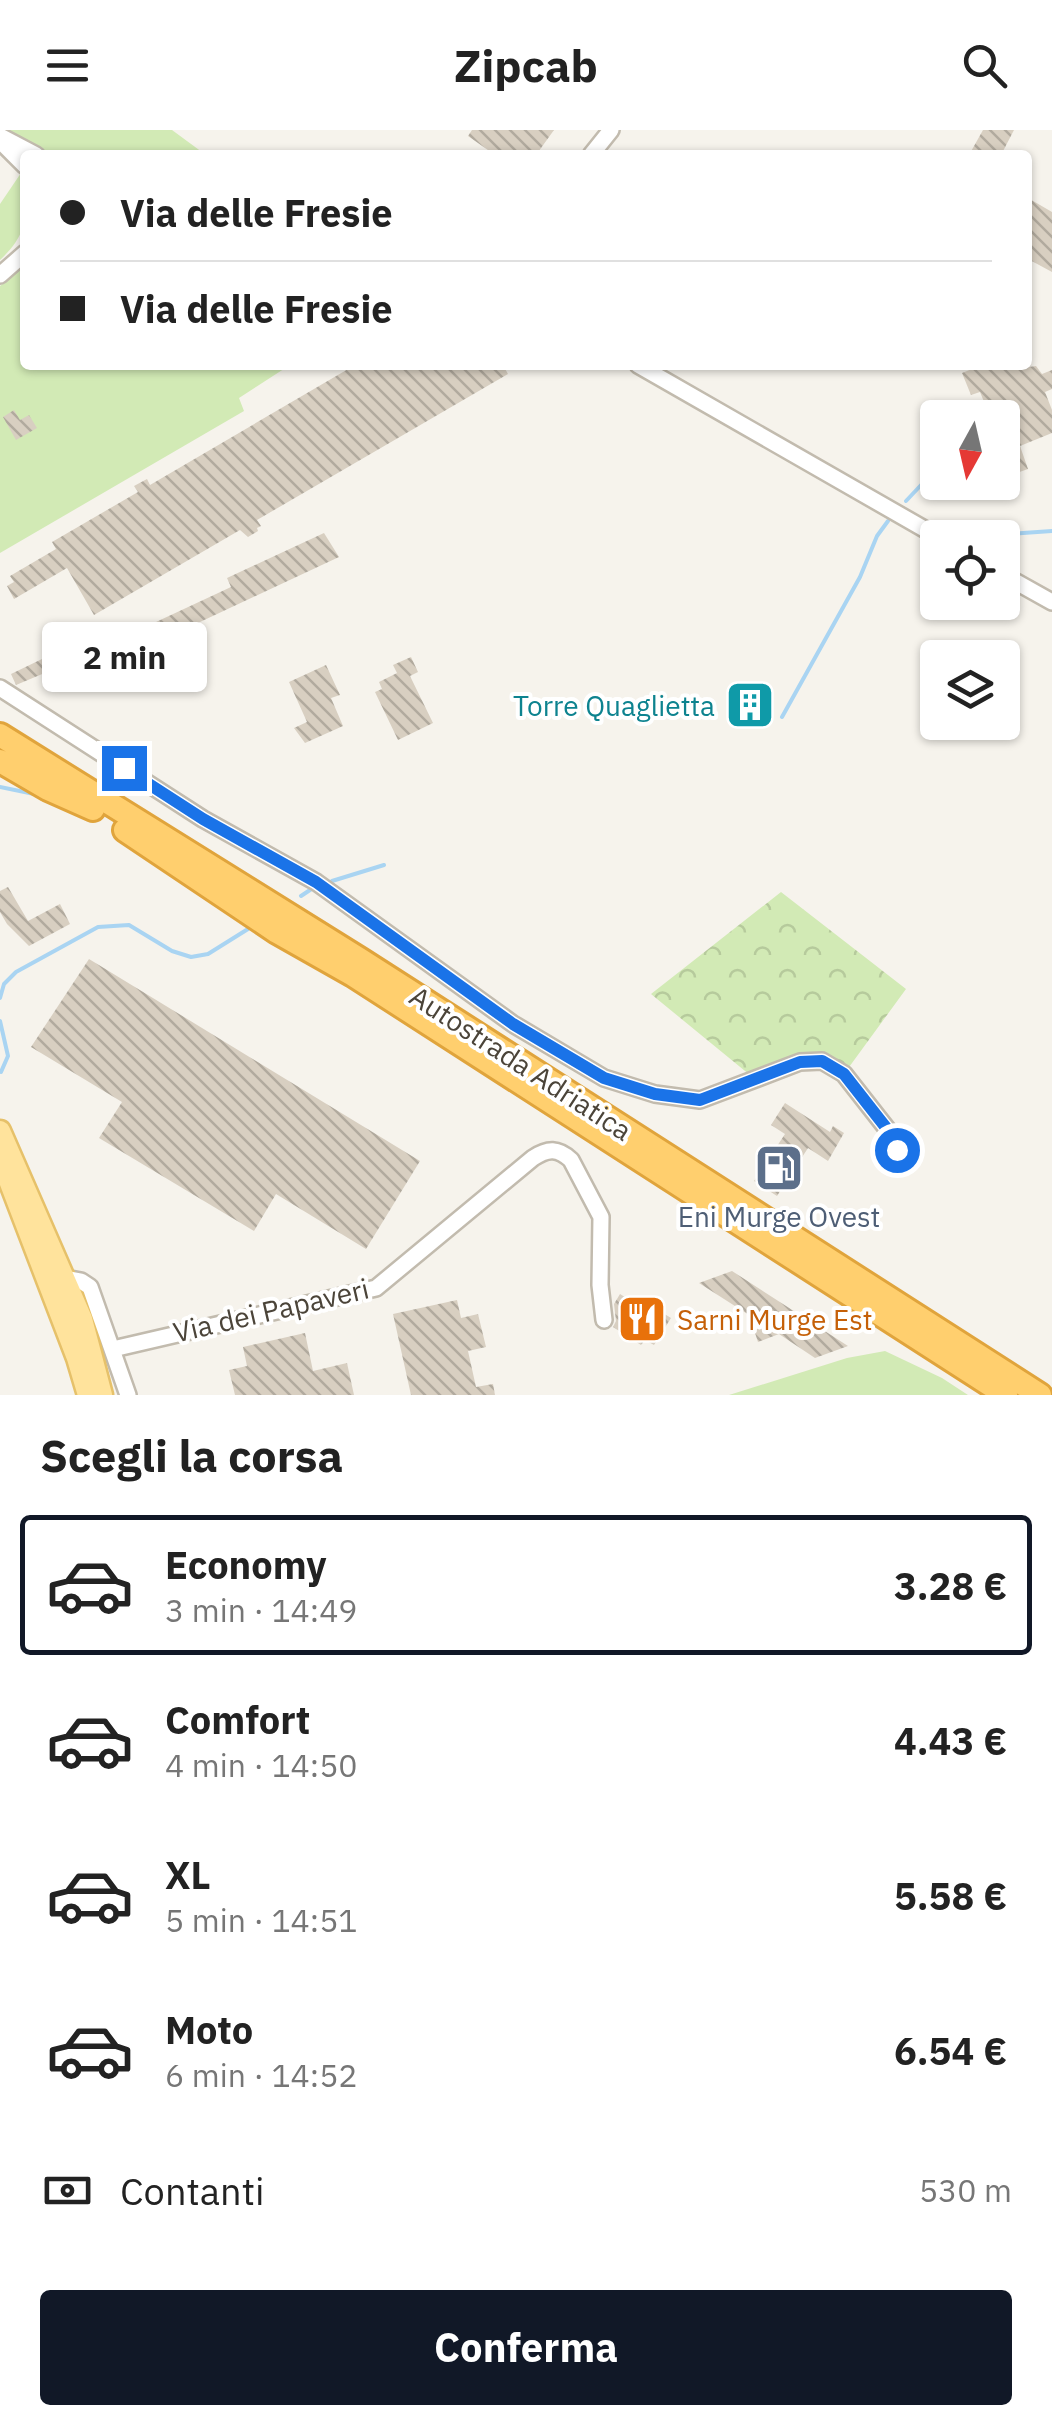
<!DOCTYPE html>
<html lang="it">
<meta charset="utf-8">
<style>
:root{--surface:#fff;--page:#f2f2f2;--text:#222;--muted:#767676;--line:#e0e0e0;--accent:#111827}
body{margin:0;font-family:"IBM Plex Sans",sans-serif;background:var(--page);color:var(--text);height:100vh;display:flex;flex-direction:column;font-size:38px;white-space:nowrap}
*{box-sizing:border-box;margin:0}
p{font-size:32px;color:var(--muted)}
.icon{flex:none;width:55px;height:55px;fill:none;stroke:currentColor;stroke-width:2;stroke-linecap:round;stroke-linejoin:round}
.map{position:relative;height:1265px;overflow:hidden}
.side{display:flex;flex-direction:column;background:var(--surface);flex:1}
.side>*{flex:none}
.banner{position:absolute;left:20px;top:20px;width:1012px;height:220px;border-radius:10px;box-shadow:0 2px 8px #0004;display:grid;align-content:center;height:220px;padding:0 40px;background:var(--surface)}
.needle{width:65px;rotate:188deg}
.fabs{position:absolute;left:920px;top:270px;display:grid;gap:20px}
.fabs a{display:grid;place-items:center;width:100px;height:100px;border-radius:10px;background:var(--surface);box-shadow:0 2px 8px #0004;font-size:50px}
.end{position:absolute;width:45px;height:45px;margin:-22px;border:12px solid #1a73e8;background:#fff;box-shadow:0 0 0 5px #fff}
.from{border-radius:50%}
.bubble{position:absolute;height:70px;border-radius:10px;background:var(--surface);box-shadow:0 2px 8px #0004;font-size:32px;font-weight:800;line-height:70px;text-align:center}
.banner b{display:flex;align-items:center;gap:35px;height:95px;font-size:38px}
.banner b+b{border-top:2px solid var(--line)}
.banner i{width:25px;height:25px;background:var(--text)}
ul{padding:0;list-style:none}
li{display:flex;align-items:center;gap:30px;height:140px;margin:0 20px 15px;padding:0 20px;border:5px solid transparent;border-radius:10px}
li div{flex:1}
li b{display:block;font-size:38px}
li em{font-style:normal;font-weight:800}
li.selected{border-color:var(--accent)}
li>.icon{width:90px;height:90px;stroke-width:1.5}
h2{padding:0 40px;font-size:45px;line-height:120px}
.pay{display:flex;align-items:center;gap:25px;height:110px;padding:0 40px;font-size:38px}
.pay p{margin-inline-start:auto}
.cta{display:flex;gap:20px;margin-top:auto;padding:20px 40px}
.cta a{flex:1;height:115px;border-radius:10px;background:var(--accent);color:#fff;font-size:40px;font-weight:800;line-height:115px;text-align:center}
header{display:flex;justify-content:space-between;align-items:center;height:130px;padding:0 40px;background:var(--surface);font-size:45px;font-weight:800}
.map>svg:first-child{display:block}
.grass{fill:#d2eab5}
.forest{fill:url(#forest-crowns)}
.lines{fill:none;stroke-linecap:round;stroke-linejoin:round}
.stream{stroke:#a9d4f2;stroke-width:4}
.building{fill:url(#building-back-hatch)}
.minor-casing{stroke:#c2bbae;stroke-width:20}
.major-casing{stroke:#e6c16a;stroke-width:25}
.highway-casing{stroke:#e0a43c;stroke-width:28}
.minor{stroke:#fff;stroke-width:15}
.major{stroke:#ffe39c;stroke-width:20}
.highway{stroke:#ffcf6e;stroke-width:22}
.route{stroke:#1a73e8;stroke-width:12}
.labels{text-anchor:middle;dominant-baseline:central;stroke-width:8;stroke-linejoin:round;paint-order:stroke}
.culture-label{font-size:28px;fill:#0d838f;stroke:#fff;text-anchor:end}
.street-label{font-size:28px;fill:#4b4439;stroke:#fff}
.service-label{font-size:28px;fill:#4e5e75;stroke:#fff}
.food-label{font-size:28px;fill:#c56008;stroke:#fff;text-anchor:start}
</style>
<header><svg class="icon" aria-label="menu" viewBox="0 0 24 24"><path d="M4 6h16M4 12h16M4 18h16"/></svg>Zipcab<svg class="icon" aria-label="search" viewBox="0 0 24 24"><circle cx="10" cy="10" r="6"/><path d="M15 15l6 6"/></svg></header>
<div class="map">
<svg width="1052" height="1265" viewBox="0 0 1052 1265">
<defs>
<pattern id="forest-crowns" width="20" height="18" patternUnits="userSpaceOnUse" patternTransform="scale(2.5)"><rect width="20" height="18" fill="#d2eab5"/><path d="M2 6a3 3 0 1 1 6 0M12 15a3 3 0 1 1 6 0" fill="none" stroke="#b6ca9c"/></pattern>
<pattern id="building-back-hatch" width="6" height="6" patternUnits="userSpaceOnUse" patternTransform="scale(2.5)"><rect width="6" height="6" fill="#d8cfc1"/><path d="M-1 5l2 2M0 0l6 6M5-1l2 2" fill="none" stroke="#b1aa9e"/></pattern>
</defs>
<rect width="100%" height="100%" fill="#f6f3ec"/>
<path class="grass" d="M0 0H172L206 25H44Z
M21 43 25 49C25 87 30 102 0 130V74Z
M25 133V235H290L239 268 244 281 0 423V156Z
M885 1221 942 1248 968 1265H729L847 1228Z"/>
<path class="forest" d="M781 762 906 859 844 944 822 931 756 950 651 864Z"/>
<g class="lines">
<path class="stream" d="M906 371 938 337
M1002 412 1009 404 1052 401
M782 587 860 447 877 406 888 391
M0 657 39 665
M332 751 384 735
M301 766 313 758
M0 868 4 854 16 842 98 797 129 795 172 821 191 827 208 824 248 799
M0 891 8 926 1 942"/>
</g>
<path class="building" d="M472 0H554L536 25H495L468 6Z
M983 0H1014L1001 25H969Z
M1028 68 1052 82V142L1028 129Z
M355 235H503L508 244 257 390 261 396 257 398 258 401 248 407 240 400 94 485 67 438 14 469 7 456 14 452 10 446 56 419 52 412 138 362 134 356 147 349 150 355Z
M982 235H1001L1003 240 1013 236 1014 239 1036 236 1042 244 1052 240V259L1045 262 1052 280V303L1020 316 1028 339 1002 348V279L989 284 980 262 971 265 962 243Z
M14 280 20 290 29 285 37 298 16 310 3 287Z
M324 403 339 427 89 544 81 527 231 457 227 448Z
M71 515 78 529 16 555 11 544Z
M411 527 418 542 410 546 433 593 398 610 375 562 382 559 379 552 397 543 393 535Z
M326 535 340 565 331 568 343 596 305 613 294 598 307 592 289 552Z
M750 556 766 587 751 595 735 564Z
M8 757 28 791 60 774 70 794 29 816 7 794 0 782V761Z
M89 829 420 1031 366 1119 276 1064 254 1101 99 1008 122 972 31 917Z
M785 973 830 1002 833 996 844 1003 828 1031 808 1018 777 1066 754 1051 785 1004 771 995Z
M732 1141 848 1216 815 1228 779 1204 758 1212 749 1185 699 1153Z
M620 1164 639 1176 642 1170 671 1188 654 1215 645 1210 641 1215 613 1197 616 1191 614 1174Z
M457 1170 461 1188 478 1184 486 1217 468 1221 476 1257 493 1254 495 1265H411L393 1184Z
M305 1203 313 1241 347 1233 354 1265H235L229 1240 247 1236 243 1217Z"/>
<g class="lines">
<g class="minor-casing">
<path id="minor" d="M0 6 36 25
M3 14 25 36
M591 25 611 0
M0 145 25 123
M638 235 940 408
M1002 444 1052 472
M0 558 203 689 316 752 513 894 604 948 655 964 700 970 800 932 822 931 844 944 891 1004 897 1020
M65 1148 81 1151 90 1157 128 1265
M113 1219 376 1158 533 1028C548 1018 558 1018 571 1030L601 1087 600 1155 604 1190"/>
</g>
<g class="major-casing">
<path id="major" d="M0 1001 82 1189 102 1265
M3 1035 77 1228 88 1265"/>
</g>
<g class="highway-casing">
<path id="highway" d="M0 605 361 830 1040 1265
M0 631 48 659 93 679
M125 700 277 802 353 845 1006 1265"/>
</g>
<use href="#minor" class="minor"/>
<use href="#major" class="major"/>
<use href="#highway" class="highway"/>
</g>
<g class="lines">
<path class="route" d="M124 638 203 689 316 752 513 894 604 948 655 964 700 970 800 932 822 931 844 944 891 1004 897 1020"/>
</g>
<defs>
<g id="building-square" transform="scale(2.5)"><rect x="-9" y="-9" width="18" height="18" rx="4" fill="#0f9aa8" stroke="#fff"/><path d="M-4-6H4V6H1V3H-1V6H-4ZM-2.5-4.3h1.7v1.8h-1.7ZM.8-4.3h1.7v1.8H.8ZM-2.5-1h1.7V.8h-1.7ZM.8-1h1.7V.8H.8Z" fill="#fff"/></g>
<g id="fuel-square" transform="scale(2.5)"><rect x="-9" y="-9" width="18" height="18" rx="4" fill="#5c6f8a" stroke="#fff"/><path d="M-5.5-6h7V0h2V4h1.3V-2.5L3-4.5l.8-.8L6-3V5H2.5V1h-1V6h-7ZM-4.2-4.7v3.2H.2V-4.7Z" fill="#fff"/></g>
<g id="restaurant-square" transform="scale(2.5)"><rect x="-9" y="-9" width="18" height="18" rx="4" fill="#e8710a" stroke="#fff"/><path d="M-5-6h1v4h1v-4h1v4h1v-4h1v5L-1.5 .5V6h-2V.5L-5-1ZM5-6V6H3V1.5H1.5Q1.5-4 5-6Z" fill="#fff"/></g>
</defs>
<g fill-rule="evenodd">
<use href="#building-square" x="750" y="575"/>
<use href="#fuel-square" x="779" y="1038"/>
<use href="#restaurant-square" x="642" y="1189"/>
</g>
<g class="labels">
<g class="culture-label">
<text x="715" y="575">Torre Quaglietta</text>
</g>
<g class="street-label">
<text transform="translate(521 933) rotate(33)">Autostrada Adriatica</text>
<text transform="translate(271 1180) rotate(-13)">Via dei Papaveri</text>
</g>
<g class="service-label">
<text x="779" y="1086">Eni Murge Ovest</text>
</g>
<g class="food-label">
<text x="677" y="1189">Sarni Murge Est</text>
</g>
</g>
</svg>
<div class="fabs">
<a><svg class="needle" viewBox="-14 -14 28 28"><path d="M0-13l5 13h-10z" fill="#e53935"/><path d="M0 13l5-13h-10z" fill="#767676"/></svg></a>
<a><svg class="icon" aria-label="locate" viewBox="0 0 24 24"><circle cx="12" cy="12" r="6"/><path d="M12 2v4M12 18v4M2 12h4M18 12h4"/></svg></a>
<a><svg class="icon" aria-label="layers" viewBox="0 0 24 24"><path d="M12 4l9 5-9 5-9-5zM3 14l9 5 9-5"/></svg></a>
</div>
<i class="end from" style="left:897px;top:1020px"></i>
<i class="end" style="left:124px;top:638px"></i>
<div class="bubble" style="left:42px;top:492px;width:165px">2 min</div>
<div class="banner">
<b><i class="from"></i>Via delle Fresie</b>
<b><i></i>Via delle Fresie</b>
</div>
</div>
<section class="side">
<h2>Scegli la corsa</h2>
<ul>
<li class="selected"><svg class="icon" aria-label="car" viewBox="0 0 24 24"><path d="M5 17H2v-5l4-1 3-4h7l3 4 3 1v5h-3M9 17h6M6 11h13"/><circle cx="7" cy="17" r="2"/><circle cx="17" cy="17" r="2"/></svg><div><b>Economy</b><p>3 min · 14:49</p></div><em>3.28 €</em></li>
<li><svg class="icon" aria-label="car" viewBox="0 0 24 24"><path d="M5 17H2v-5l4-1 3-4h7l3 4 3 1v5h-3M9 17h6M6 11h13"/><circle cx="7" cy="17" r="2"/><circle cx="17" cy="17" r="2"/></svg><div><b>Comfort</b><p>4 min · 14:50</p></div><em>4.43 €</em></li>
<li><svg class="icon" aria-label="car" viewBox="0 0 24 24"><path d="M5 17H2v-5l4-1 3-4h7l3 4 3 1v5h-3M9 17h6M6 11h13"/><circle cx="7" cy="17" r="2"/><circle cx="17" cy="17" r="2"/></svg><div><b>XL</b><p>5 min · 14:51</p></div><em>5.58 €</em></li>
<li><svg class="icon" aria-label="car" viewBox="0 0 24 24"><path d="M5 17H2v-5l4-1 3-4h7l3 4 3 1v5h-3M9 17h6M6 11h13"/><circle cx="7" cy="17" r="2"/><circle cx="17" cy="17" r="2"/></svg><div><b>Moto</b><p>6 min · 14:52</p></div><em>6.54 €</em></li>
</ul>
<div class="pay"><svg class="icon" aria-label="cash" viewBox="0 0 24 24"><path d="M3 7h18v10H3z"/><circle cx="12" cy="12" r="2"/></svg>Contanti<p>530 m</p></div>
<div class="cta"><a>Conferma</a></div>
</section>
